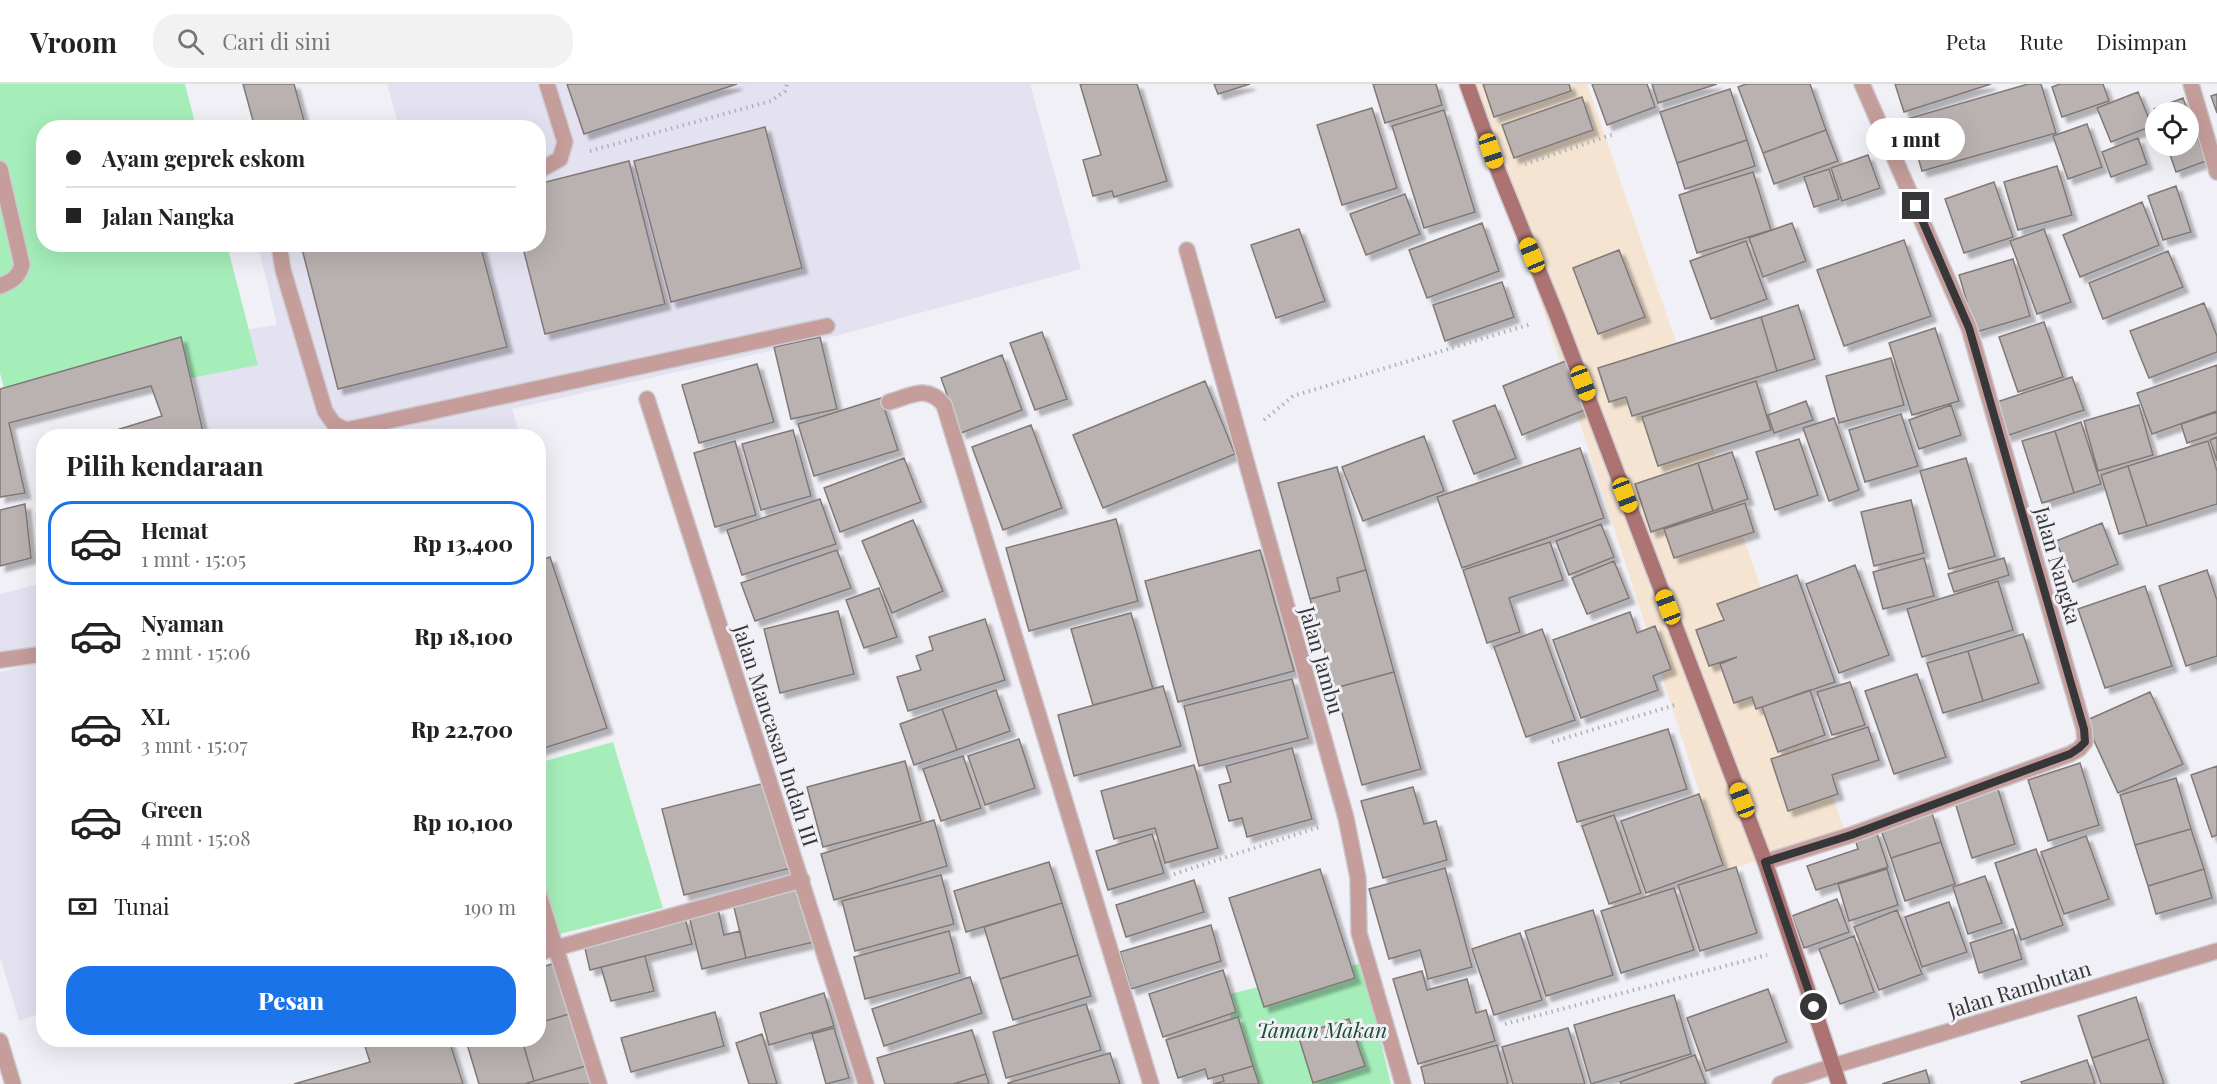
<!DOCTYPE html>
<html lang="id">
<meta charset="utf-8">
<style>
:root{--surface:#fff;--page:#f2f2f2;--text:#222;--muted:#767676;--line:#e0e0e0;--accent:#1a73e8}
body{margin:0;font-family:"Playfair Display",serif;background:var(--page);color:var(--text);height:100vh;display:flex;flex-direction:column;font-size:22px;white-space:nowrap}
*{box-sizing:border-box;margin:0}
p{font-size:20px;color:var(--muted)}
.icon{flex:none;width:33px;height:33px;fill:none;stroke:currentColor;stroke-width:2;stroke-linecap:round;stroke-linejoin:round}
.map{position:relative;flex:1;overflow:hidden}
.sheet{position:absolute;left:36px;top:345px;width:510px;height:618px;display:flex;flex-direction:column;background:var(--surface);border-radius:24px;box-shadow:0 6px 24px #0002}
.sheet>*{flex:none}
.banner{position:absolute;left:36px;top:36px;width:510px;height:132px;border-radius:24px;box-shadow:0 6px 24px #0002;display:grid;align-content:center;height:132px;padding:0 30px;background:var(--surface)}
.fabs{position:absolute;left:2145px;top:18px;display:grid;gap:12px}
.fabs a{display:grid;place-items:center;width:54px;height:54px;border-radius:50%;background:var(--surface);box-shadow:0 6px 24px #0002;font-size:30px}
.end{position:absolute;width:27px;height:27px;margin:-14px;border:8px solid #373639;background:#fff;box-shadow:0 0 0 3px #fff}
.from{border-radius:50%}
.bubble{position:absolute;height:42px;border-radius:21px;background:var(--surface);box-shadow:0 6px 24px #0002;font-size:20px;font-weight:800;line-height:42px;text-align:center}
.car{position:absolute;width:18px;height:36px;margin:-18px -9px;border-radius:8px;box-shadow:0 0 4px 2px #0007;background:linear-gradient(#f5c518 24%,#345 0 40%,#f5c518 0 76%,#345 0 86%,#f5c518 0)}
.banner b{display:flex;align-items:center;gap:21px;height:57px;font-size:22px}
.banner b+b{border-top:2px solid var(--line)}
.banner i{width:15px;height:15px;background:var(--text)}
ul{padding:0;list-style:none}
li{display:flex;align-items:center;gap:18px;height:84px;margin:0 12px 9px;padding:0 18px;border:3px solid transparent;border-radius:24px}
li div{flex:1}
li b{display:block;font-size:22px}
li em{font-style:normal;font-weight:800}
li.selected{border-color:var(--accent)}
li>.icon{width:54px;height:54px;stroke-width:1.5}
h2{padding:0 30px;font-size:27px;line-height:72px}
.pay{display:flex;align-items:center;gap:15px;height:66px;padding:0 30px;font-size:22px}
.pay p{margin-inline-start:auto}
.primary-button{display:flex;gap:12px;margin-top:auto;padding:12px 30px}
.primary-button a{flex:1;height:69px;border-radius:24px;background:var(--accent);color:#fff;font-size:24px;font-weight:800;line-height:69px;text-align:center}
header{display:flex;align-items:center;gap:36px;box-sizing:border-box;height:84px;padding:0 30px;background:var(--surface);border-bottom:2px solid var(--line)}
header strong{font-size:28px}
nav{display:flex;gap:33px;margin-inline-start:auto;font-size:21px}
.search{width:420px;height:54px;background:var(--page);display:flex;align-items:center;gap:15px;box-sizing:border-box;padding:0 21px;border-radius:24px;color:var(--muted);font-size:22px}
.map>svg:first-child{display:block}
.commercial{fill:#f5e4d2}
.built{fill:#e4e2f0}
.green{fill:#a5eeb9}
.building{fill:#bab2b0;stroke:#817977;stroke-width:1.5;filter:url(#shadow)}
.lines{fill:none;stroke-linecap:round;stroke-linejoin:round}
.service-casing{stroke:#cccbd1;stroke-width:18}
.minor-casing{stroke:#cccbd1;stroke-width:18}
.tertiary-casing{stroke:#cccbd1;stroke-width:18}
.secondary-casing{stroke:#cccbd1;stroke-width:18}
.path{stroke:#b1b0b5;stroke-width:4;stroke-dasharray:1.5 4.5;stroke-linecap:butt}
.service{stroke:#c59d9b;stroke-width:15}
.minor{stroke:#c59d9b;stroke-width:15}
.tertiary{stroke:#c59d9b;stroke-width:15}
.secondary{stroke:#ac7372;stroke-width:15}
.route{stroke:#373639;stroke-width:8}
.labels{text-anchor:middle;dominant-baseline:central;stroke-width:6;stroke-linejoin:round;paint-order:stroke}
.street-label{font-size:21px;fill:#373639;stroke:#f1f0f7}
.park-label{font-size:21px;font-style:italic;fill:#184f2d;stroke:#f1f0f7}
</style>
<header>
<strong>Vroom</strong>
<div class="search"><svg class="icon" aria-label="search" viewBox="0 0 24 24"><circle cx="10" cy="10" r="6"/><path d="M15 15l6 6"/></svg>Cari di sini</div>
<nav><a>Peta</a><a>Rute</a><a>Disimpan</a></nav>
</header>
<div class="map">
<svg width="2217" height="1000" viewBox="0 0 2217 1000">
<defs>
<filter id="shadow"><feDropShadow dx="5.5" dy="5.5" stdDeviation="1.5" flood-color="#0004"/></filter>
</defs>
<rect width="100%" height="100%" fill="#f1f0f7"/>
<path class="commercial" d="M1470 0H1587L1845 748 1725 787Z"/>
<path class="built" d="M387 0H1030L1081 185 832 253 512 325 520 352H206L183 255 277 241 258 161 538 160V44L399 43Z
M43 428H44L43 486 34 430Z
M43 499V569L0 576V510Z
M43 577V928L19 937 0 873V588Z"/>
<path class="green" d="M0 0H185L196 43 44 44V160L227 161 258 281 191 294 4 304 0 289Z
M613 658 663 824 548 853 539 825 538 679Z
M1362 879 1391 1000H1248L1225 911Z"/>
<path class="building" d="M243 0H294L306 44H255Z
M567 0H737L584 50Z
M1080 0H1137L1167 97 1114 113 1112 107 1093 112 1083 76 1101 71Z
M1214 0H1250L1218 10Z
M1373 0H1436L1442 21 1385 39Z
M1483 0H1569L1571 7 1494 33Z
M1592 0H1647L1655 23 1607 41Z
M1652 0H1717L1658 19Z
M1746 0H1810L1826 46 1763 69 1738 3Z
M1895 0H1991L1904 28Z
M2028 0H2041L2056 49 1922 87 1907 35Z
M2060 0H2103L2109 17 2062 33 2052 3Z
M1730 5 1747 56 1677 79 1660 28Z
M2138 8 2152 42 2111 58 2097 24Z
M2217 10V29L2211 12Z
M1582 13 1593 46 1514 74 1502 41Z
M2183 14 2206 77 2176 88 2167 62H2188V28H2156V30L2154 25Z
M1372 24 1397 104 1342 121 1317 41Z
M1444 26 1475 128 1424 144 1392 42Z
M2087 40 2102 83 2068 95 2053 52Z
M765 43 802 184 671 218 634 77Z
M1826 46 1838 77 1774 100 1763 69Z
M2138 54 2147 80 2111 93 2102 68Z
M1747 56 1755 82 1685 105 1677 79Z
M1868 71 1880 104 1842 117 1831 84Z
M629 77 665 220 545 250 522 160H538V100Z
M2057 82 2072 131 2018 146 2004 98Z
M1829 85 1839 115 1814 123 1804 93Z
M1753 88 1771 146 1697 169 1679 111Z
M1994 98 2013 153 1964 169 1945 115Z
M2176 102 2191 148 2163 156 2148 112Z
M1405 110 1420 150 1366 171 1350 130Z
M2142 118 2159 161 2080 193 2063 151Z
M1482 139 1499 187 1427 214 1409 166Z
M1792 139 1806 177 1763 193 1749 154Z
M1299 145 1325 217 1276 234 1251 161Z
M2044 145 2071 218 2037 230 2010 157Z
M1904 156 1931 232 1844 262 1817 186Z
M1746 157 1767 215 1711 235 1690 177Z
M480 160 507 263 338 305 301 161Z
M1619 166 1645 233 1598 250 1573 184Z
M2168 167 2183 203 2103 235 2089 199Z
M2013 175 2030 232 1976 248 1959 191Z
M1502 198 1514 233 1445 257 1433 221Z
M2204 219 2217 252V268L2149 294 2130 247Z
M1798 221 1815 275 1777 287 1761 233Z
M1761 233 1777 287 1632 332 1626 313 1609 318 1598 284Z
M2044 238 2063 293 2018 308 1999 253Z
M1935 244 1959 317 1912 331 1889 259Z
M1042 248 1067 315 1035 326 1010 259Z
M181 253 204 352H97L162 332 151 302 9 339 25 409 0 413V305Z
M820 253 837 325 791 335 774 263Z
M1002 271 1022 326 961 349 941 294Z
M1891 274 1904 321 1839 339 1826 292Z
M1568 276 1587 325 1522 351 1503 302Z
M757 280 774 338 699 359 682 301Z
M2217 281V327L2152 350 2137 309Z
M2072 293 2084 326 2006 352 1994 319Z
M1205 297 1235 370 1103 424 1073 351Z
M1756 297 1771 346 1658 382 1642 333Z
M881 314 898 366 814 392 798 340Z
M1806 317 1813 336 1774 349 1768 331Z
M1495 321 1516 374 1474 390 1453 337Z
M1951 321 1961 351 1919 365 1909 336Z
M2139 321 2153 371 2098 387 2084 337Z
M2217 328V349L2187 359 2181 340Z
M1901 330 1918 382 1865 398 1849 346Z
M1834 334 1859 406 1829 417 1803 344Z
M2081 338 2101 400 2074 409 2055 347Z
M1031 341 1062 424 1003 446 972 363Z
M793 346 811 412 761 426 742 360Z
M2055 347 2074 409 2042 419 2022 357Z
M1424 352 1444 407 1363 437 1342 383Z
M2217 353V377L2210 356Z
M1799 355 1818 411 1775 426 1756 368Z
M735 357 756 431 715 443 694 369Z
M2208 357 2217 387V420L2147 442 2128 382Z
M1580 364 1604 434 1462 484 1437 413Z
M1732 368 1748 415 1713 427 1698 379Z
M44 369V400L38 371Z
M904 374 921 418 840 448 824 404Z
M1966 374 1995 472 1949 485 1920 387Z
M1698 379 1713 427 1651 448 1635 400Z
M2128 382 2147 442 2119 450 2101 391Z
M1337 383 1366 486 1337 494 1340 507 1310 515 1278 399Z
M820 415 836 460 742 491 727 446Z
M1911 416 1924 469 1874 482 1861 428Z
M1745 419 1754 448 1674 474 1664 445Z
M25 420 31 474 0 482V426Z
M1116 435 1138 517 1029 547 1006 464Z
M913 436 943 507 892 529 862 457Z
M2102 439 2118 480 2073 498 2056 457Z
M1601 440 1614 473 1569 491 1556 457Z
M1550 458 1563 496 1509 514 1520 548 1487 559 1463 486Z
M837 466 851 504 755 537 741 499Z
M1260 466 1294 587 1178 618 1145 497Z
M550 473 607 644 538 666V477Z
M1924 474 1934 512 1883 525 1873 488Z
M2004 474 2009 491 1954 508 1948 490Z
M1614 477 1629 514 1587 530 1572 494Z
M1855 481 1889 571 1839 589 1806 500Z
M1366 486 1394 588 1335 604 1310 515 1340 507 1337 494Z
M2207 486 2217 516V572L2186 582 2159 502Z
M1797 491 1835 598 1756 625 1752 613 1734 619 1720 580 1737 573 1709 582 1696 546 1724 536 1717 520Z
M1998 497 2013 546 1922 573 1907 525Z
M2145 502 2172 582 2105 604 2078 525Z
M879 504 897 553 864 564 846 516Z
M838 527 854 590 780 609 764 545Z
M1630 528 1637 549 1655 542 1671 585 1653 592 1658 606 1581 634 1553 556Z
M1131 529 1153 605 1093 621 1071 545Z
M985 535 1005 596 908 627 897 593 921 586 916 572 933 566 929 553Z
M1542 545 1575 636 1526 653 1494 563Z
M2023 550 2039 599 1983 617 1968 567Z
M1968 567 1983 617 1943 629 1927 579Z
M1394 588 1421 685 1362 701 1335 604Z
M1917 590 1946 673 1894 690 1865 607Z
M1292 595 1308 654 1199 682 1184 622Z
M1850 598 1865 641 1832 651 1817 608Z
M1163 602 1181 662 1074 692 1058 631Z
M996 606 1010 647 957 666 942 625Z
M1810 606 1825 651 1778 668 1762 623Z
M2150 608 2183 680 2118 709 2085 637Z
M942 625 957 666 914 681 900 640Z
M1868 643 1879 676 1832 691 1838 710 1788 727 1771 675Z
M1668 645 1687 705 1577 738 1558 679Z
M1019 655 1035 704 985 721 968 672Z
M1292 664 1312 735 1247 753 1242 734 1229 737 1219 701 1231 698 1226 682Z
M963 672 981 724 941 737 923 685Z
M905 677 921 737 823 763 807 703Z
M2080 679 2099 741 2048 757 2028 696Z
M1194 681 1218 764 1165 779 1155 744 1114 755 1101 707Z
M2217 682V751L2212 753 2191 691Z
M2176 694 2191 745 2135 761 2120 711Z
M769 698 791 784 684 811 662 725Z
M1997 702 2015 760 1972 774 1954 715Z
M1413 703 1424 740 1436 737 1447 776 1383 794 1361 717Z
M1699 710 1723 781 1646 809 1621 737Z
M1932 729 1941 758 1891 774 1881 746Z
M1614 731 1641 809 1609 820 1582 742Z
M934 736 947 782 834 816 821 770Z
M2191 745 2204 785 2148 802 2135 761Z
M1876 747 1888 783 1816 806 1807 782 1858 765 1855 755Z
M1152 750 1164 789 1108 806 1096 767Z
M2086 752 2109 815 2064 830 2041 768Z
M1941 758 1955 800 1905 817 1891 774Z
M2036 765 2063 841 2021 856 1995 779Z
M1049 778 1062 819 966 848 954 807Z
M1736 783 1757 849 1700 867 1678 801Z
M1445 784 1472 883 1428 895 1420 866 1389 875 1369 805Z
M1320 785 1355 894 1264 923 1229 814Z
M1887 785 1898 821 1849 837 1838 800Z
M2204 785 2212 814 2156 830 2148 802Z
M941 791 954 840 855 867 842 817Z
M1985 792 2002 839 1968 850 1953 803Z
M1194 796 1204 828 1126 853 1116 821Z
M800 803 814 858 746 874 733 819Z
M1674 804 1694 866 1621 889 1601 827Z
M1837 815 1849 848 1804 864 1792 832Z
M1949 818 1967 868 1922 883 1905 833Z
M1062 819 1078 871 1000 895 984 843Z
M718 825 724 851 740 847 746 874 702 885 689 832Z
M1593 826 1613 891 1546 912 1525 847Z
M1897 826 1922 890 1879 906 1854 843Z
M685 834 692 860 590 886 584 860Z
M1211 841 1221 877 1131 905 1120 868Z
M2013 845 2022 875 1979 889 1970 859Z
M949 847 960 889 865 915 854 873Z
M1520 849 1542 916 1494 931 1472 865Z
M1854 852 1874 908 1840 920 1819 865Z
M1078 871 1091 912 1013 936 1000 895Z
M645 872 654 907 611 917 601 883Z
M559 878 573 929 538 939V884Z
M1223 886 1236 928 1163 953 1149 910Z
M1422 887 1427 906 1467 895 1476 929 1486 926 1495 957 1418 980 1393 895Z
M970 893 982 929 884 962 872 925Z
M1768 905 1787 958 1706 987 1687 934Z
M824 909 834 942 769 961 760 929Z
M1674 911 1691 970 1591 1000 1574 941Z
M2136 913 2149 955 2092 974 2078 932Z
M1086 920 1101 966 1006 994 993 948Z
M715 928 724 962 631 988 621 954Z
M573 929 589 981 534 997 522 956H538V939Z
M1238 933 1253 982 1208 995 1205 985 1178 994 1166 956Z
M1349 935 1365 982 1313 999 1298 951Z
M834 944 849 994 826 1000 812 950Z
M1568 944 1585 1000H1513L1502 963Z
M972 946 986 990 953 1000H885L877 974Z
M762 950 777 1000H749L736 959Z
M2149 955 2164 1000H2101L2092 974Z
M363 956H449L463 1000H294L370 978Z
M481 956H522L534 997 524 1000H479L467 960Z
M1497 961 1508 1000H1425L1421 983Z
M1110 969 1120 1000H1008V999Z
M1695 971 1706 1000H1621L1620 998Z
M2087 976 2095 1000H2022L2021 998Z
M589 981 595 1000H524L534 997Z
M1253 982 1259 1000H1213L1224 997 1222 991Z
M1926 986 1930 1000H1882Z
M986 990 989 1000H953Z"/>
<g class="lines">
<g class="service-casing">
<path id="service" d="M0 85 22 181C18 194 12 197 0 202
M538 87 560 75 565 58 547 0
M279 160 283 186 325 327 334 340 346 346 827 242
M0 576 44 570"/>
</g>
<g class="minor-casing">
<path id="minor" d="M2191 0 2217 88
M1187 166 1346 734 1358 794 1359 849 1403 1000
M647 315 866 1000
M889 318C911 312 928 300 944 321L1151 1000
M1765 778 1851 751 2070 670 2079 665 2085 658 2084 645 1969 244 1862 0
M538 808 599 1000
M538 869 802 796
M1780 1000 1833 982 2217 867"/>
</g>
<g class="tertiary-casing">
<path id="tertiary" d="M0 957 13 1000"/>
</g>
<g class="secondary-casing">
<path id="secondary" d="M1467 0 1499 89 1557 232 1765 778 1839 1000"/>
</g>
<path class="path" d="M590 67 771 17 785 7 787 0
M1525 80 1614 50
M1264 336 1293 312 1531 240
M1552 658 1675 621
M1174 790 1319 743
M1505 940 1767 871"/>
<use href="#service" class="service"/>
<use href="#minor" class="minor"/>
<use href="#tertiary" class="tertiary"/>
<use href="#secondary" class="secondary"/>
</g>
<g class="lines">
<path class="route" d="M1814 923 1765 778 1851 751 2070 670 2079 664 2085 658 2084 645 1969 244 1916 122"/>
</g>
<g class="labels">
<g class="street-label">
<text transform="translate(2059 481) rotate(74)">Jalan Nangka</text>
<text transform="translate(1323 576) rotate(74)">Jalan Jambu</text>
<text transform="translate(777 651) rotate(72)">Jalan Mancasan Indah III</text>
<text transform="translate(2019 904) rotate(-17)">Jalan Rambutan</text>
</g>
<g class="park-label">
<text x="1322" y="945">Taman Makan</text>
</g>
</g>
</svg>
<div class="fabs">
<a><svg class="icon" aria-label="locate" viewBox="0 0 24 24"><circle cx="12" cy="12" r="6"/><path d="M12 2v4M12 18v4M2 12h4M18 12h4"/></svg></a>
</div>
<i class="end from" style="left:1814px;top:923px"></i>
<i class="end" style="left:1916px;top:122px"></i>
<div class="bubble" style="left:1866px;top:34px;width:99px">1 mnt</div>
<i class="car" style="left:1491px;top:67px;rotate:161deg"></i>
<i class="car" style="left:1532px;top:171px;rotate:338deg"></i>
<i class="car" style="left:1583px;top:299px;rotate:159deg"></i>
<i class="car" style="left:1625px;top:411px;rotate:159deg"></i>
<i class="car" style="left:1668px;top:523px;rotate:339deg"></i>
<i class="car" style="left:1742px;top:716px;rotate:339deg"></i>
<div class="banner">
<b><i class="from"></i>Ayam geprek eskom</b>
<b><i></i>Jalan Nangka</b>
</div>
<section class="sheet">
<h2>Pilih kendaraan</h2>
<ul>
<li class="selected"><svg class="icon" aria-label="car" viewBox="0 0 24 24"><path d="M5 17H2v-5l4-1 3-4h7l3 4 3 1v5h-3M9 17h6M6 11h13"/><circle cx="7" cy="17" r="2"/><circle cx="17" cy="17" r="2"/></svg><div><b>Hemat</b><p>1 mnt · 15:05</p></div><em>Rp 13,400</em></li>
<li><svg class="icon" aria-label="car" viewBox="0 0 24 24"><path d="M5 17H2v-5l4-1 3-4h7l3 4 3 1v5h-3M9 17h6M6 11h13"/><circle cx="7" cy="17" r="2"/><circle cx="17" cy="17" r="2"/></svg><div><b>Nyaman</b><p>2 mnt · 15:06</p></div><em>Rp 18,100</em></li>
<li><svg class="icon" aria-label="car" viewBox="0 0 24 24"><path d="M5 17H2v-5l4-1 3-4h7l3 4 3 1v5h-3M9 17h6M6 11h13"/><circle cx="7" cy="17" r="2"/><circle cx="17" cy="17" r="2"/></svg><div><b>XL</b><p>3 mnt · 15:07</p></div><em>Rp 22,700</em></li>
<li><svg class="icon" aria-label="car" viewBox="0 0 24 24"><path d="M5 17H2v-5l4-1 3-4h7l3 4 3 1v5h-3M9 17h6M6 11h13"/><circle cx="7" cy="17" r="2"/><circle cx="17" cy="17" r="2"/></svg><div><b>Green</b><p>4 mnt · 15:08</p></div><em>Rp 10,100</em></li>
</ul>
<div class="pay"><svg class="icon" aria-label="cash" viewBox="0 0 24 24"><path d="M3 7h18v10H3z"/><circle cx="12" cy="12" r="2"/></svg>Tunai<p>190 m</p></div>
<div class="primary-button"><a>Pesan</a></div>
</section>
</div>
